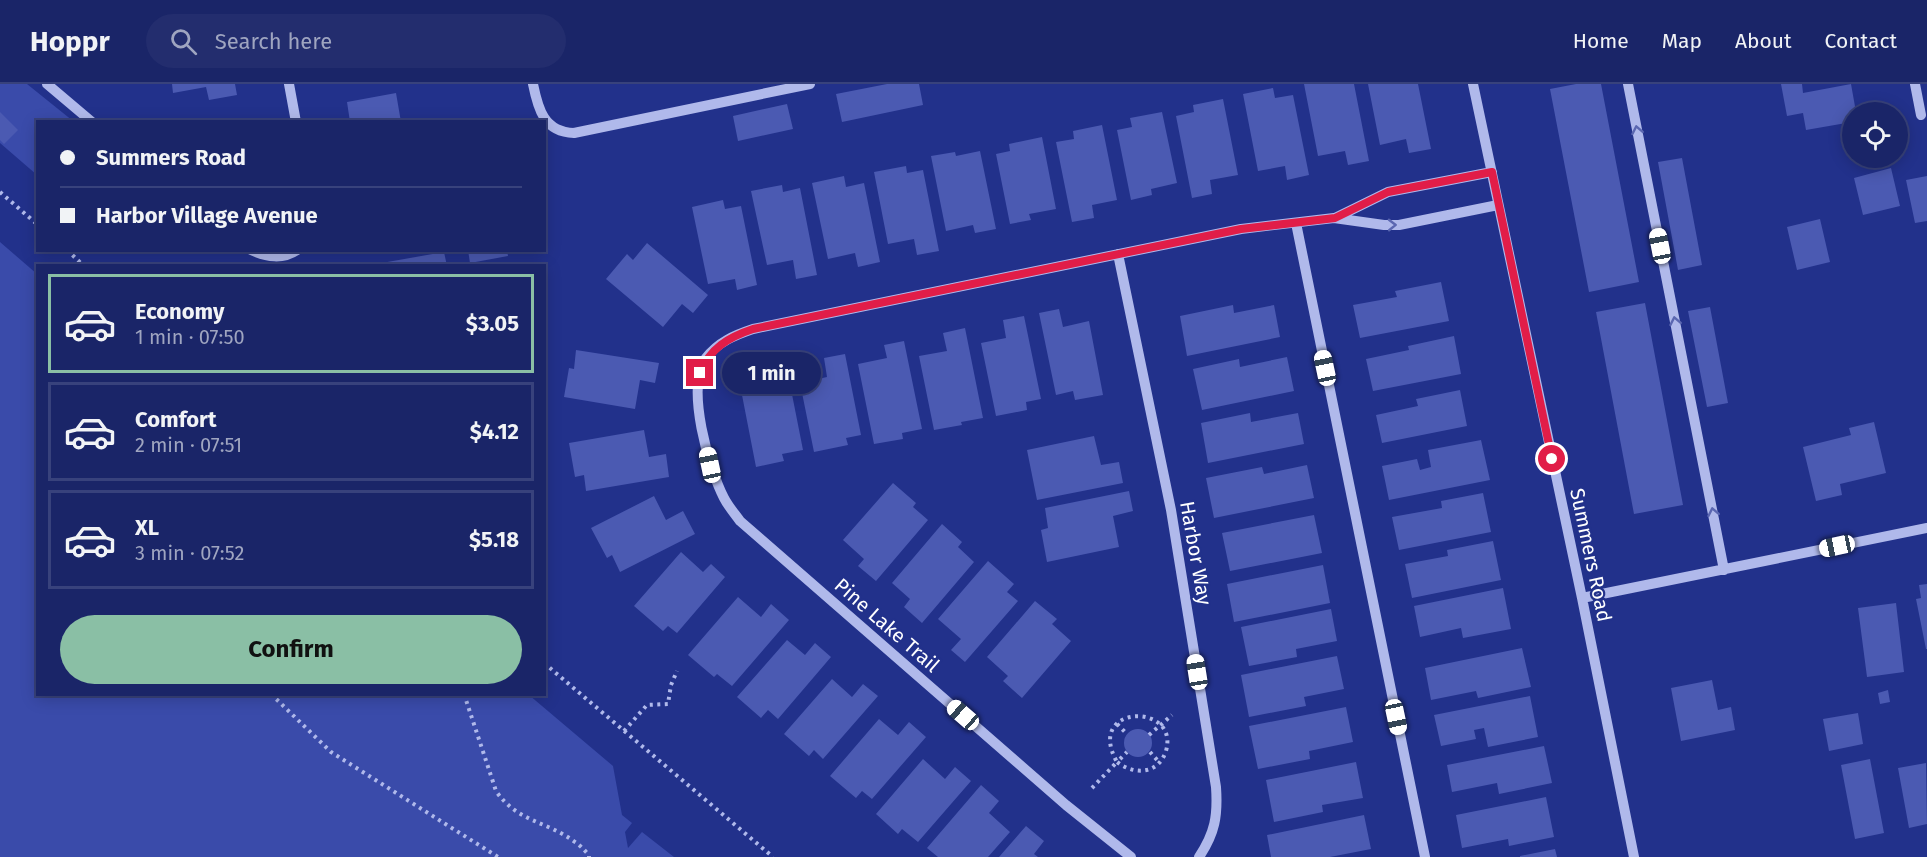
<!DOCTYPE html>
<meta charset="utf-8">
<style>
:root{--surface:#1a2568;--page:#232d6e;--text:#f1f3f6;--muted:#9fa5c0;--line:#38427c;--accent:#8abfa5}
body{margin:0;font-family:"Fira Sans",sans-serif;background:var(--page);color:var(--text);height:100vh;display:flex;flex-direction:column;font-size:22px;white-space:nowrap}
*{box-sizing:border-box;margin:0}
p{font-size:20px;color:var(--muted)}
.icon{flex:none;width:33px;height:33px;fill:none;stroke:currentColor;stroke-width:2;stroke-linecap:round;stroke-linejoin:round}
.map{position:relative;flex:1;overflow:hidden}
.panel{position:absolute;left:36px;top:180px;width:510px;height:432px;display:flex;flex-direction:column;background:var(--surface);border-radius:0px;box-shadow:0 3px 15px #0003,0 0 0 2px var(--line)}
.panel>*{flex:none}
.guide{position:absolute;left:36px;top:36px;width:510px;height:132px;border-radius:0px;box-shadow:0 3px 15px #0003,0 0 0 2px var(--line);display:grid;align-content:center;height:132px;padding:0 24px;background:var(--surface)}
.buttons{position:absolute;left:1842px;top:18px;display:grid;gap:12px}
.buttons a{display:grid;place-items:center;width:66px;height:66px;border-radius:50%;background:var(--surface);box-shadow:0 3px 15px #0003,0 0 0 2px var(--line);font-size:30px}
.end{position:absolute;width:27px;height:27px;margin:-14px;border:8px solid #e11d48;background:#fff;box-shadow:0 0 0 3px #fff}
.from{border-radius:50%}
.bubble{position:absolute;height:42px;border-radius:21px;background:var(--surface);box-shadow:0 3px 15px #0003,0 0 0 2px var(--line);font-size:20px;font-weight:700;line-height:42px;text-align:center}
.car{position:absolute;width:18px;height:36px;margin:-18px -9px;border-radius:8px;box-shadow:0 0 4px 2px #0007;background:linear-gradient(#fff 24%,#345 0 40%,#fff 0 76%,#345 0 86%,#fff 0)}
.guide b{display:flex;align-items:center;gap:21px;height:57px;font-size:22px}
.guide b+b{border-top:2px solid var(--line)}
.guide i{width:15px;height:15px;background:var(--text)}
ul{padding:10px 0 0;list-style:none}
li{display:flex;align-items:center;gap:18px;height:99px;margin:0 12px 9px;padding:0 12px;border:3px solid var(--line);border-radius:0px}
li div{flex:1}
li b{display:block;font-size:22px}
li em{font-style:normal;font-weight:700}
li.selected{border-color:var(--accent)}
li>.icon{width:54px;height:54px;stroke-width:1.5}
.cta{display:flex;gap:12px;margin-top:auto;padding:12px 24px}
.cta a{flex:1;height:69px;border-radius:36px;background:var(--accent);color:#111;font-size:24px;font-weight:700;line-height:69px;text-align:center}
header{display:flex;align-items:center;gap:36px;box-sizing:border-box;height:84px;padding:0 30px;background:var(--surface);border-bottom:2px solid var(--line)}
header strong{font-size:28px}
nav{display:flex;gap:33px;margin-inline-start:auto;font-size:21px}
.search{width:420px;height:54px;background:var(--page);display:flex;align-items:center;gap:15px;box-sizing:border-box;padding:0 21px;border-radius:33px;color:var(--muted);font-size:22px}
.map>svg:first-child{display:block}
.green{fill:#3a4baa}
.building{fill:#4b5ab2}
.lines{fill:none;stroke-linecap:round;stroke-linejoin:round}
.path{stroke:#b0b9eb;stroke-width:4;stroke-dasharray:3 4.5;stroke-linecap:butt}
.minor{stroke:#b0b9eb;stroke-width:10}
.oneway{stroke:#5b67b1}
.route{stroke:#e11d48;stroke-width:8}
.labels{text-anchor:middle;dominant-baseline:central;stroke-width:4.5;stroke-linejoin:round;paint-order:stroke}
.street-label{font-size:20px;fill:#fff;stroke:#22318b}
</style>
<header>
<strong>Hoppr</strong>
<div class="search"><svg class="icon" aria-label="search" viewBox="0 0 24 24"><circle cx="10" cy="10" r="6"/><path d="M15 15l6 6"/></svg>Search here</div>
<nav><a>Home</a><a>Map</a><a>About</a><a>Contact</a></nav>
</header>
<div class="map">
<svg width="1927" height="773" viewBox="0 0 1927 773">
<rect width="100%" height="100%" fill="#22318b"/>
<path class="green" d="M0 0H27L73 37 38 38 37 91 0 59Z
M0 158 37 190 38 610 529 611 613 682 622 731 632 739 625 748 628 764 642 748 674 773H0Z"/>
<path class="building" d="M172 0H235L237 11 209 16 206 3 173 9Z
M887 0H919L923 21 842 38 836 10Z
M1304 0H1354L1369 77 1348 81 1345 67 1318 72Z
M1368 0H1418L1431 65 1409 69 1406 55 1380 61Z
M1576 0H1601L1639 198 1589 208 1550 5Z
M1781 0H1802L1803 9 1851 0 1856 28H1852V38L1806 46 1803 29 1787 32Z
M1273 4 1275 14 1293 11 1309 91 1287 96 1285 82 1258 87 1243 10Z
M396 9 401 38H350L347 18Z
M1223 15 1238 91 1210 96 1212 110 1192 114 1176 32 1194 28 1193 21Z
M787 20 793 45 738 57 733 32Z
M0 28 18 46 4 60 0 56Z
M1162 28 1177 99 1151 105 1152 111 1131 116 1117 46 1132 43 1130 34Z
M1102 41 1117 116 1092 121 1094 134 1072 138 1056 58 1074 55 1073 47Z
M1042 53 1056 125 1029 130 1031 136 1010 140 996 70 1010 67 1009 60Z
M980 67 996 145 975 149 973 141 946 147 931 72 955 68 956 72Z
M1682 74 1702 181 1678 186 1658 78Z
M906 82 907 89 923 86 939 167 917 171 914 155 888 160 874 88Z
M1891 84 1900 122 1863 131 1854 94Z
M844 92 846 103 864 99 880 178 858 183 855 169 828 175 812 99Z
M1927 92V137L1915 139 1906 96Z
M782 101 783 108 800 104 817 191 796 195 793 176 767 181 751 107Z
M723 116 725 125 741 122 757 201 737 206 735 195 708 200 692 123Z
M1820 135 1830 178 1797 186 1787 143Z
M647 159 708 211 693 229 682 220 663 243 606 195 627 170 633 176Z
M468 166H507L508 172 470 179Z
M444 168 447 182H376V180Z
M1441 198 1449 237 1360 254 1353 221 1397 213 1395 207Z
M1645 219 1683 421 1634 430 1596 228Z
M1233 221 1234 229 1274 221 1280 253 1187 272 1180 232Z
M1710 223 1728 319 1707 323 1688 227Z
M1059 225 1063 243 1089 237 1103 311 1075 316 1073 307 1056 311 1039 229Z
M1024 232 1041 315 1026 318 1027 326 996 332 981 259 1006 254 1003 236Z
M965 244 983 334 961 338 962 341 934 346 919 272 947 267 943 249Z
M1454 252 1461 290 1373 307 1366 275 1409 266 1408 262Z
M904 257 922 345 902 349 903 355 874 360 858 280 887 274 884 261Z
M576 266 659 279 655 299 640 296 635 325 564 313 569 284 574 285Z
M845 270 861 351 846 354 848 361 814 368 800 299 827 293 824 274Z
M1287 273 1294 307 1202 326 1193 285 1239 275 1240 283Z
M787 285 803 366 782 370 784 377 756 383 742 311 770 305 766 289Z
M1460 306 1467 342 1382 359 1376 331 1418 322 1416 315Z
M1250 329 1251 338 1298 329 1304 360 1208 379 1201 339Z
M1874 338 1886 389 1840 400 1842 411 1816 417 1803 363 1851 351 1849 344Z
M644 346 649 373 666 370 669 393 586 407 584 391 575 393 569 359Z
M1094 352 1101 381 1119 378 1123 399 1037 416 1027 366Z
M1481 356 1490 396 1389 416 1382 382 1417 375 1420 386 1431 383 1428 366Z
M1307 381 1314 414 1214 434 1206 394 1262 383 1264 390Z
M893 399 916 419 913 423 928 436 876 497 858 482 864 475 843 456Z
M1129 407 1133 427 1113 432 1119 463 1047 478 1041 446 1048 444 1045 424Z
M1483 409 1491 448 1399 466 1392 433 1442 424 1441 417Z
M654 412 666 436 683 427 695 450 620 488 612 471 607 474 591 444Z
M1314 431 1322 469 1230 487 1222 449Z
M942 440 962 458 958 463 974 478 922 539 904 523 910 515 892 499Z
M1493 457 1501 496 1412 514 1405 480 1448 472 1447 466Z
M681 468 703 488 711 480 725 493 677 549 668 542 663 547 634 522Z
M988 477 1014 500 1007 508 1018 517 965 578 951 566 961 555 938 535Z
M1323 481 1330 519 1234 538 1227 500Z
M1927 500V565H1926L1916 515 1921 514 1919 501Z
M1503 504 1511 545 1463 554 1461 544 1420 553 1414 522Z
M738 513 761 533 771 520 789 536 732 602 717 590 714 593 688 571Z
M1035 517 1057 535 1052 540 1071 557 1022 614 1003 597 1008 592 987 573Z
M1896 519 1904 588 1867 593 1858 524Z
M1331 525 1337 557 1296 565 1297 573 1249 582 1241 543Z
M787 556 805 571 815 559 831 573 778 635 768 626 761 634 737 613Z
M1522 564 1531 603 1478 614 1476 607 1431 616 1425 584Z
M1337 572 1344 605 1304 613 1306 622 1249 633 1241 591Z
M832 595 852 613 863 600 878 612 823 675 814 666 809 672 784 650Z
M1712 596 1718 626 1731 623 1735 646 1681 657 1671 604Z
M1888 606 1890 618 1880 620 1878 609Z
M1530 612 1538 653 1488 663 1484 644 1474 646 1476 655 1441 662 1434 631Z
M1346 623 1353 658 1309 667 1310 675 1258 685 1249 642Z
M1858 629 1863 660 1829 667 1823 635Z
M879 635 898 651 909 638 926 653 872 715 862 707 856 714 830 692Z
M1124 659a14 14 0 1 1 28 0a14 14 0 1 1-28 0Z
M1544 662 1552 699 1499 710 1497 699 1452 708 1447 681Z
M923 675 945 695 955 683 971 697 918 758 902 745 898 750 876 730Z
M1870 675 1884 749 1855 755 1841 681Z
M1356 678 1363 714 1322 721 1323 728 1274 738 1266 696Z
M1926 679 1927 740 1909 744 1898 684Z
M981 701 999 717 989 729 1010 748 988 773H938L927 764Z
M1546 713 1554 753 1509 762 1508 755 1462 764 1456 731Z
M1364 731 1371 765 1330 773H1271L1267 751Z
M1026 742 1044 757 1034 770 1038 773H999Z
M1555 765 1557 773H1520V772Z"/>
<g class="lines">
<path class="path" d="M0 108 38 141
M67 166 84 182
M544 579 773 773
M271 610 331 668 498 773
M464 610 496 707C517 738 547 737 575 758 580 761 584 766 589 771V773
M1117 640 1127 650
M624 647 647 621 668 620 671 601 677 587
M1149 651 1172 631
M1150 668 1159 678
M1092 704 1117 678C1084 620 1180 618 1166 667 1158 691 1134 691 1117 678L1127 668"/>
<path class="minor" d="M47 0 92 38
M289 0 296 38
M533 0C538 25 544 48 574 49L810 0
M1473 0 1582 514 1634 773
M1628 0 1724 486
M1915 0 1921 31
M1335 134 1388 108 1492 88
M1296 139 1425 773
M251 166C267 173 282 176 297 166
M1118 170 1171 426 1216 703C1218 732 1215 749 1199 773
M1582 514 1927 444
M1131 773 1066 721 740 437C735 430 728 422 724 414 709 385 685 303 706 274 718 258 735 251 753 245L1241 145 1334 134 1384 141H1399L1498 121"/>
</g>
<defs><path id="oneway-chevron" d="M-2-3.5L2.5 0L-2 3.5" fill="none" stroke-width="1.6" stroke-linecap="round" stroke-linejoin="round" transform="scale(1.5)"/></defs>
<g class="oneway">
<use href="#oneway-chevron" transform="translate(1637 46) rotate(-101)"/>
<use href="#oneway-chevron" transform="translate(1392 141) rotate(-1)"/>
<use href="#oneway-chevron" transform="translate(1675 237) rotate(-101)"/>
<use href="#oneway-chevron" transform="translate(1713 428) rotate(-101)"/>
</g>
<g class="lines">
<path class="route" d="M700 289C710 264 729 253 753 245L1241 145 1335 134 1388 108 1492 88 1552 375"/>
</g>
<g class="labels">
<g class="street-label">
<text transform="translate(1196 469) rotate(80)">Harbor Way</text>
<text transform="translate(1591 471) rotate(78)">Summers Road</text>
<text transform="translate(887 541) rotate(41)">Pine Lake Trail</text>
</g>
</g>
</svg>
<div class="buttons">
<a><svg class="icon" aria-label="locate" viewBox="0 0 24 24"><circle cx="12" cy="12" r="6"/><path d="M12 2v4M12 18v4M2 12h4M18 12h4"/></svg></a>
</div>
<i class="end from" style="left:1552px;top:375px"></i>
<i class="end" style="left:700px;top:289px"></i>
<div class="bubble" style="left:722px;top:268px;width:99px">1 min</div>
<i class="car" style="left:1660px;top:162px;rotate:349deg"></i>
<i class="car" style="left:1325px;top:284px;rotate:348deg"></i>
<i class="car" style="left:710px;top:381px;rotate:348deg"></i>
<i class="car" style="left:1837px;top:462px;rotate:258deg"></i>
<i class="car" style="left:1197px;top:588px;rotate:351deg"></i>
<i class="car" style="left:963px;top:631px;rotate:311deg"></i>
<i class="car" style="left:1396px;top:633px;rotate:168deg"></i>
<div class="guide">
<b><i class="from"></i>Summers Road</b>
<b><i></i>Harbor Village Avenue</b>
</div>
<section class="panel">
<ul>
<li class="selected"><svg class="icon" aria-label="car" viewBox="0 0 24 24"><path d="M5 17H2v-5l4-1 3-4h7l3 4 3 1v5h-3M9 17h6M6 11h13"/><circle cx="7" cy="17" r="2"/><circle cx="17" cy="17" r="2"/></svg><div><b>Economy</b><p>1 min · 07:50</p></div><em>$3.05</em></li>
<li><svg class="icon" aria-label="car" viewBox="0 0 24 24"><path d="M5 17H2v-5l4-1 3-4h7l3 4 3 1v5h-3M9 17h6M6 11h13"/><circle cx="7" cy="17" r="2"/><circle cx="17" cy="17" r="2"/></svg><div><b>Comfort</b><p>2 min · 07:51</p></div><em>$4.12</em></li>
<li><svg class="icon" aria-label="car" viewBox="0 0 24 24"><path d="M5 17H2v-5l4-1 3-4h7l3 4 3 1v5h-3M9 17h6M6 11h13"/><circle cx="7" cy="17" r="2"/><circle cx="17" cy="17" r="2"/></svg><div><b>XL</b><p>3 min · 07:52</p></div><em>$5.18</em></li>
</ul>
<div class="cta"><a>Confirm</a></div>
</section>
</div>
